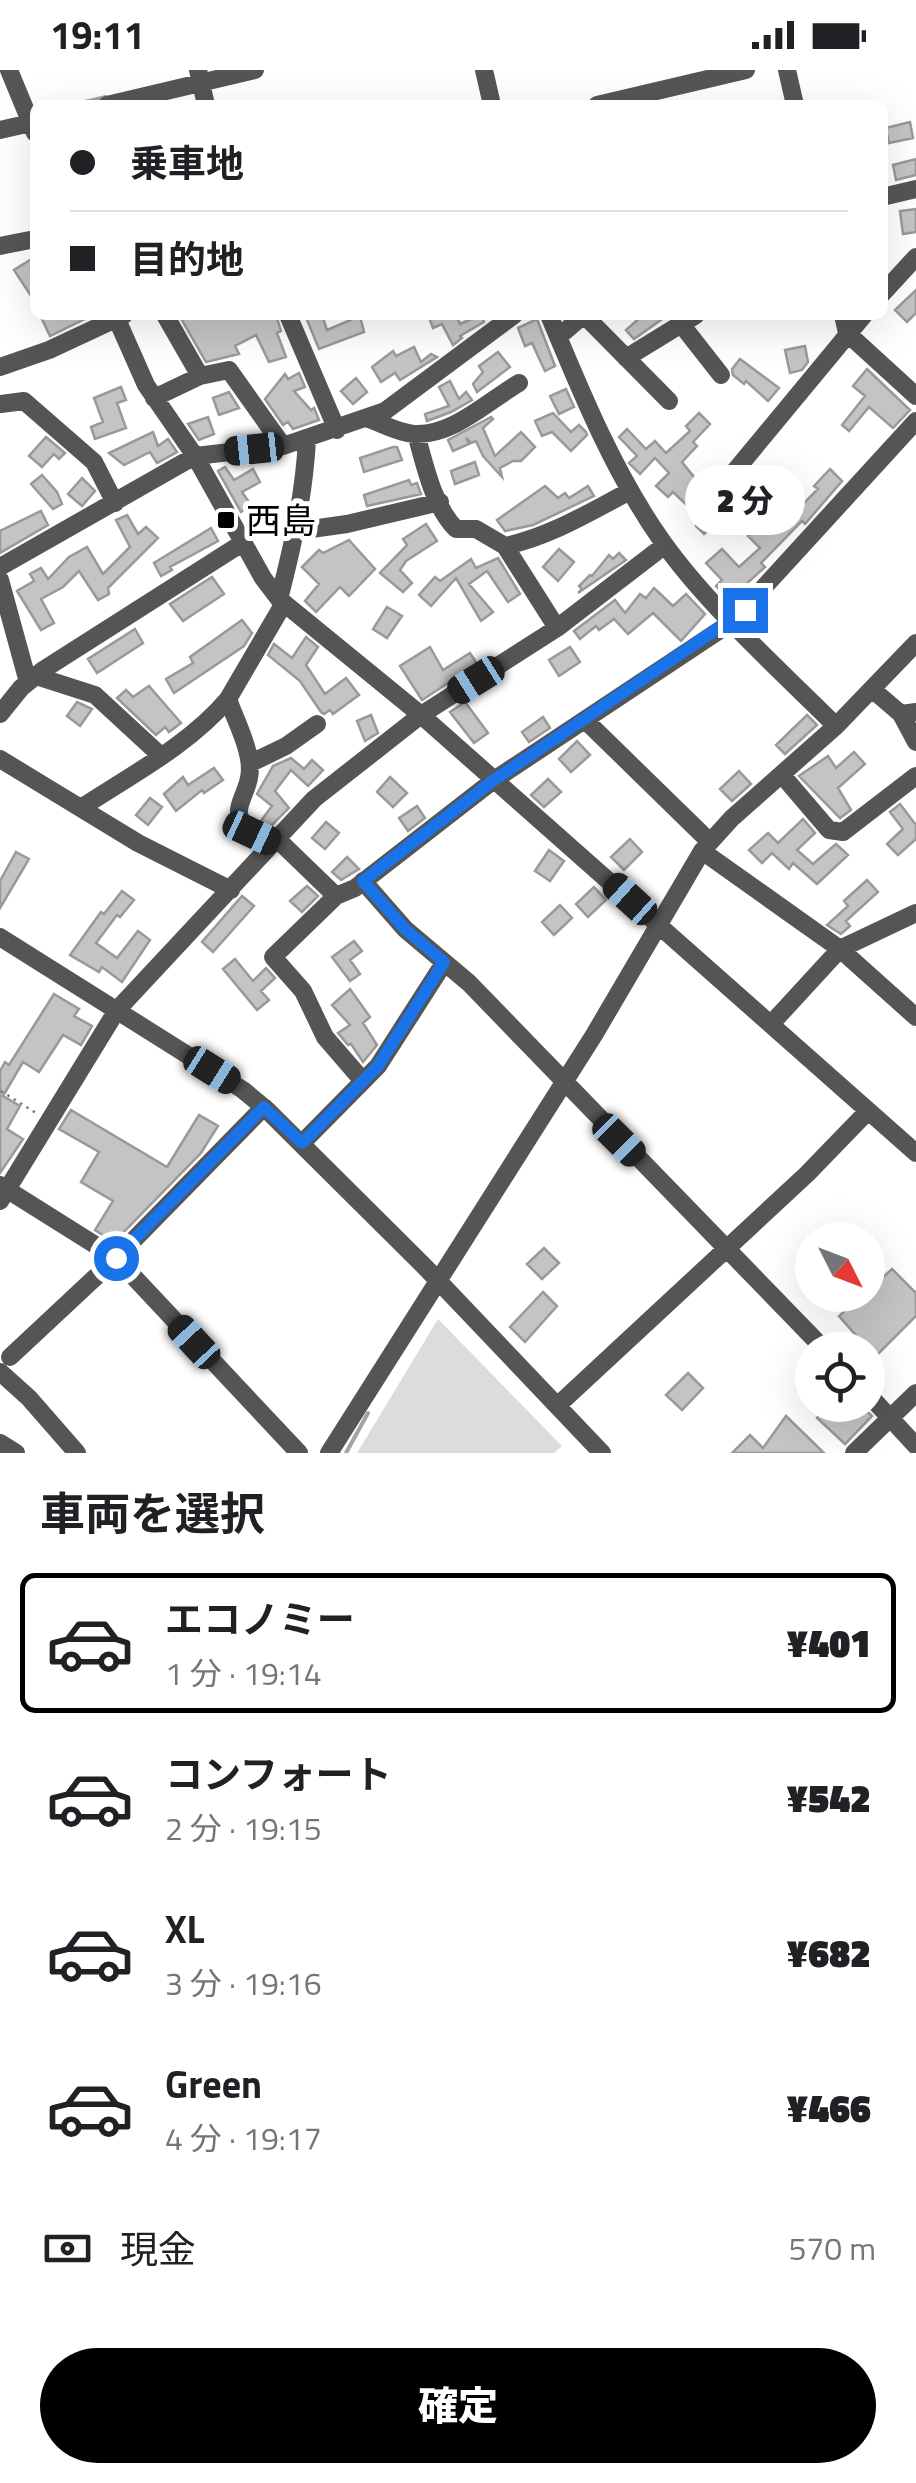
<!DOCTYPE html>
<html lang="ja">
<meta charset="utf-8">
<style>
:root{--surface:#fff;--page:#f2f2f2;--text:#202124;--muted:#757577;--line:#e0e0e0;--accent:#000}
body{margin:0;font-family:"Titillium Web","Noto Sans JP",sans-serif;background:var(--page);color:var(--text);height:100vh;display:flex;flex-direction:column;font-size:38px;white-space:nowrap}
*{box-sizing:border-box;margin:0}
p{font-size:32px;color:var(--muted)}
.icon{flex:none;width:55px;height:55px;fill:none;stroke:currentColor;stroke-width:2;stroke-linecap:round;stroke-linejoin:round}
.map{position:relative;height:1383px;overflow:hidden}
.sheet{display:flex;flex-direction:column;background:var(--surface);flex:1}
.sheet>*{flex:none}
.hud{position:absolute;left:30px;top:30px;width:858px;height:220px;border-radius:15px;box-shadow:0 10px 40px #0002;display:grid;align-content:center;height:220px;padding:0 40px;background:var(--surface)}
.needle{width:65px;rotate:132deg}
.fabs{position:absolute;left:795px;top:1152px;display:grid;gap:20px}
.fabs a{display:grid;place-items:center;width:90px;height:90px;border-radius:50%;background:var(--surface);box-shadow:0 10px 40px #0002;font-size:50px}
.end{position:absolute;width:45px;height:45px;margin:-22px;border:12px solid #1a73e8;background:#fff;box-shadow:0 0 0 5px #fff}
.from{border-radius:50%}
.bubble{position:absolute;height:70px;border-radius:35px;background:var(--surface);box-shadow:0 10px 40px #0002;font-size:32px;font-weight:800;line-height:70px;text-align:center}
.car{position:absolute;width:30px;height:60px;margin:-30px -15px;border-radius:12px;box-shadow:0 0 8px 2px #0007;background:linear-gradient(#222 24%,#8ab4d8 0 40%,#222 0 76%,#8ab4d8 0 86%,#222 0)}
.hud b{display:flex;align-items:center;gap:35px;height:95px;font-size:38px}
.hud b+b{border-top:2px solid var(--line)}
.hud i{width:25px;height:25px;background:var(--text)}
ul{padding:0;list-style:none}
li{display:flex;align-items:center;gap:30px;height:140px;margin:0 20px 15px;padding:0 20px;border:5px solid transparent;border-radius:15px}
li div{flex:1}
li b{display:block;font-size:38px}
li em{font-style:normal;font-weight:800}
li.on{border-color:var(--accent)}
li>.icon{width:90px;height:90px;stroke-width:1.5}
h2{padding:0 40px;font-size:45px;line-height:120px}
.pay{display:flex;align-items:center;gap:25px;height:110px;padding:0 40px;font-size:38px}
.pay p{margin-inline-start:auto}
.cta{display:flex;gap:20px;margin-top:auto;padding:20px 40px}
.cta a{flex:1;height:115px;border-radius:60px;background:var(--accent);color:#fff;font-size:40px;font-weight:800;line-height:115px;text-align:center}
.status{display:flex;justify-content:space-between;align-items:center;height:70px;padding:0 50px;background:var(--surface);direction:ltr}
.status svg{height:28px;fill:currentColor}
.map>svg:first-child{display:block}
.green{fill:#dcdcdc}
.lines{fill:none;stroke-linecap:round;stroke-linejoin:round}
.stream{stroke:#a3a3a3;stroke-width:4}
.building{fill:#c4c4c4;stroke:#999;stroke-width:2.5}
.path{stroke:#777;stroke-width:2.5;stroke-dasharray:2.5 5;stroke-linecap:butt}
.minor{stroke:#555;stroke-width:18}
.route{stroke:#1a73e8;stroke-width:12}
.poi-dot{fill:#000;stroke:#fff;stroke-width:4}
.labels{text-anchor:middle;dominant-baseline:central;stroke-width:10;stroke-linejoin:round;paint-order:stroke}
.poi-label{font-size:35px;fill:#000;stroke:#fff;text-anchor:start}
</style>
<div class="status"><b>19:11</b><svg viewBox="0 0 49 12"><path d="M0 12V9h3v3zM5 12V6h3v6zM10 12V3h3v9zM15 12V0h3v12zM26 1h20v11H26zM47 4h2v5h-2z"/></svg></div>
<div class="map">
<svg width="916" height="1383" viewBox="0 0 916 1383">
<rect width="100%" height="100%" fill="#fff"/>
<path class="green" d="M438 1249 562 1376 554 1383H357Z"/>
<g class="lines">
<path class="stream" d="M72 35 106 27
M346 1383 368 1343"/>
</g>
<path class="building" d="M910 52 913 68 889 73 886 58Z
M916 89V105L896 110 893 95Z
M916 139V162L903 164 900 141Z
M35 187V232L14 200Z
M916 220V243L907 252 895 240Z
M40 245H93L50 266Z
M179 245H276L281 261 277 263 286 287 269 292 256 265 235 276 239 284 206 292Z
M305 245H322L327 260 360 246 364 262 319 279Z
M428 245H464L458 249 460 254 481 245 484 252 460 266 462 268 453 275 442 254 433 258Z
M643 245H668L634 269 626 260Z
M537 249 555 296 545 301 532 273 525 276 518 258Z
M805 276 808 292 802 300 790 303 785 280Z
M414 277 421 292 431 284 437 287 400 310 395 303 381 312 372 297 393 281 396 286Z
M498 282 510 297 477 322 473 314 483 302 479 296Z
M740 289 779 318 768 331 746 311 744 314 733 305 732 299Z
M867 299 910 340 893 358 869 337 849 361 842 355 865 326 853 316Z
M299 303 305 317 294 321 311 340 314 338 319 350 293 359 288 352 283 355 265 329 285 304 288 309Z
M356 308 367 322 353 334 341 321Z
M450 311 459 329 466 322 472 330 451 342 427 351 425 344 449 336 439 317Z
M121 317 126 330 117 333 126 358 95 369 91 357 103 352 94 328Z
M566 319 574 337 559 344 550 326Z
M229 322 239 338 219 345 213 328Z
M553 343 571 362 579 355 586 362 587 365 571 381 552 362 542 366 535 351Z
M699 343 710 354 693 372 697 376 682 392 711 428 726 435 723 438 728 442 704 464 696 456 713 439 705 431 693 441 673 422 668 427 656 416 669 403 655 388 640 404 629 393 637 386 619 367 627 359 646 379 655 371 666 383 690 361 686 356Z
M208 347 214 364 199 370 188 354Z
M491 347 493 349 483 358 495 386 521 362 535 377 521 391H513L500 398 502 407 483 386 476 371 471 373 466 368 469 374 453 381 448 370Z
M153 362 158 376 168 369 177 382 157 393 150 382 124 395 109 383Z
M46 367 65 383 59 389 54 384 42 397 29 386Z
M393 377H397L402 390 364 402 360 388Z
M475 392 479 405 455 414 451 401Z
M225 397 234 410 253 399 260 412 242 422 251 435 241 442 218 401Z
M830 399 842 411 805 454 802 451 761 493 765 497 744 516 746 518 732 533 716 516 722 510 706 493 722 479 739 497 760 478 748 466 764 451 770 457 783 444 788 449 818 419 814 416Z
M42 405 57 422 62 434 53 439 31 414Z
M82 408 95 421 82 436 68 424Z
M409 410 411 415 417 413 421 424 367 436 364 425Z
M545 416 558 428 565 423 569 428 588 416 594 426 533 455 505 461 497 450Z
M41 441 48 455 0 483V461Z
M127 445 138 464 146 457 158 468 108 518 109 524 98 530 79 501 63 517 41 529 54 553 41 560 17 521 34 511 30 504 41 498 48 509 69 487 87 477 103 504 130 477 116 450Z
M426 454 437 471 406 491 400 500 412 513 403 522 380 503 407 475 403 469Z
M211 458 218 471 170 497 172 500 161 506 154 493Z
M349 470 375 499 349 526 340 517 316 542 305 531 319 514 302 497 319 480 323 483Z
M559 479 574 492 558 511 543 497Z
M619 483 626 490 578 523 582 519 579 516 590 505 592 506 609 485 613 489Z
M498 488 520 524 508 532 487 501 469 514 493 542 481 551 456 508 431 536 419 525 435 507 440 511 471 489 476 498Z
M212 507 224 524 183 551 170 534Z
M654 518 673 536 686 524 705 544 681 571 653 543 628 564 614 549 599 560 596 556 580 569 574 561 615 530 625 543 640 524 646 528Z
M387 537 402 546 387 568 373 559Z
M242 550 252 563 244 576 174 623 166 609 193 593 190 587Z
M135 559 143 573 97 603 88 589Z
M306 567 318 577 306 595 325 624 346 608 359 625 333 644 330 640 324 644 321 642 300 611 268 585 274 574 292 588Z
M430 577 443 600 470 583 477 594 422 630 400 596Z
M570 577 580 592 559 606 549 590Z
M149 616 181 653 169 662 165 657 156 665 117 628 126 620 133 627Z
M77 632 92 639 80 656 67 646Z
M465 632 488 663 474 673 450 642Z
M371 645 378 663 365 671 357 651Z
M807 645 817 655 785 684 776 675Z
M543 647 550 658 529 672 522 662Z
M577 671 590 685 571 702 559 689Z
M854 682 865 694 838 718 851 740 840 748 799 706 828 686 836 698Z
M291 688 304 699 312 690 323 700 308 716 291 700 275 721 289 738 270 757 260 752 272 736 257 724 273 696Z
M214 698 223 710 204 723 202 720 176 741 164 724 183 707 188 715Z
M739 701 751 714 732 731 720 719Z
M390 707 407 723 393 737 377 722Z
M548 709 561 722 544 737 531 725Z
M150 728 162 737 148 755 136 745Z
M900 734 916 755V769L898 785 887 774 903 759 890 742Z
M417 736 425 748 408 761 399 748Z
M803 749 815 763 797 780 813 794 836 774 848 785 817 814 793 793 789 799 772 783 762 793 749 780 768 763 778 773Z
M326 752 339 763 325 779 312 768Z
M630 769 642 782 624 800 611 787Z
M549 780 564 791 550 811 535 801Z
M16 782 29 789 0 838V811Z
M347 787 359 799 341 810 332 802Z
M867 810 878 822 846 851 850 856 841 864 827 855 848 836 844 831Z
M307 816 318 826 302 842 290 831Z
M594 817 606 830 588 847 576 834Z
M122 821 134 830 120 847 117 845 96 873 117 888 138 861 150 870 122 912 102 897 99 902 70 885 101 842 104 844Z
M242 826 254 836 213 882 202 872Z
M560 835 572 848 554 865 542 852Z
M354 871 362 881 350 890 360 904 350 911 332 887Z
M235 889 253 911 266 898 275 908 261 921 269 930 257 940 223 899Z
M350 919 370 947 363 953 377 975 363 992 351 974 348 975 338 963 350 955 332 935Z
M54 924 79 939 74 946 92 956 81 975 63 965 39 1002 23 992 3 1026 20 1036 7 1059 23 1069 0 1103V1001L5 992 9 995Z
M71 1040 167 1097 199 1045 218 1056 201 1083 114 1172 95 1160 113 1131 81 1112 99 1082 59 1059Z
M544 1178 559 1193 542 1209 527 1194Z
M892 1199 916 1223V1246L875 1287 839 1246 863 1225H868V1221Z
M543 1222 557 1236 525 1272 510 1257Z
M688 1303 703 1318 682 1340 666 1325Z
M829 1335H860L872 1346 845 1374 817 1348Z
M786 1346 824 1383H732L750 1365 763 1378Z"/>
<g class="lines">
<path class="path" d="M1 1021 36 1043"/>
<path class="minor" d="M9 0 35 63
M198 0 206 35
M484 0 492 35
M787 0 795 35
M107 35 255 0
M597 35 746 0
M0 60 35 52
M882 127 916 119
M0 176 35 169
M882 224 916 187
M115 245 146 315 195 386 263 508 279 529 421 645 916 1083
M165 245 200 306
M288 245 337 360
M549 245C581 322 614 403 662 471 708 536 780 600 836 656
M843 245 847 263 916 326
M681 254 721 305
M558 267 584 245 669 331
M626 288 696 245
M0 297 49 280 124 245
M154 328 200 306 229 300 283 376
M1 334 24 331 94 392 115 433
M369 349C383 354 399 363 414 364 453 366 488 331 519 313
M416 364C425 395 433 436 456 459H476L505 476C549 467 590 442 630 421
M720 419 864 245
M297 461 347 454 440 432
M505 476 557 558
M0 497 195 386 283 376 385 341 514 245
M0 510 28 612
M279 529C293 475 304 425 307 370
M36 606 95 625 160 685
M873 620 901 644 916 642
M228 629C235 649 246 669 249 689 257 730 209 743 272 773
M0 644 21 618 43 600 244 472
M901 644 916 672
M585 650 710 772
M0 689 138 773 231 820
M251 693 286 676 317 654
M782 705 829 760 843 762 916 706
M81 738C131 705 189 675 228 629L284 533
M276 768 336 826
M702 781 840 879 916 947
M363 811 405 859 469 913 825 1280
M0 867 243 1020 267 1040 426 1198 602 1383
M771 954 840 879 916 843
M363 1011 325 967 303 921 273 887 336 826 355 818 494 710 732 552 916 351
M302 1073 378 996 444 893
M0 1115 116 1188 299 1383
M0 1131 117 940 314 729 421 645 557 558 665 475
M10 1287 116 1188 264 1037
M0 1302 29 1328 77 1383
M868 1324 916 1376
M557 1336 807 1104 868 1041
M0 1373 16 1383
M329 1383 594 965 702 781 732 748 836 656 916 573
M854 1383 916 1323"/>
</g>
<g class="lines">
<path class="route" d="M116 1188 264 1037 302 1073 378 996 444 892 405 859 363 811 494 710 745 540"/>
</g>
<rect class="poi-dot" x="216" y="440" width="20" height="20" rx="5"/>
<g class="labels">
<g class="poi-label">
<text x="246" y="450">西島</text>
</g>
</g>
</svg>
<div class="fabs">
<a><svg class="needle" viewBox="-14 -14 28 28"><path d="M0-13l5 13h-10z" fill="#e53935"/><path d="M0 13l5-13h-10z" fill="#757577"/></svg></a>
<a><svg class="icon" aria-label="locate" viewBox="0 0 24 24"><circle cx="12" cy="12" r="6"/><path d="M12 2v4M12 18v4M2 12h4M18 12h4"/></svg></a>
</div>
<i class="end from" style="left:116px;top:1188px"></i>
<i class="end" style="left:745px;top:540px"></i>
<div class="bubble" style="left:685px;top:395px;width:120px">2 分</div>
<i class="car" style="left:254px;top:379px;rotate:264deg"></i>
<i class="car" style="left:476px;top:610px;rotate:238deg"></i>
<i class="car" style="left:252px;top:763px;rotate:115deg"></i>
<i class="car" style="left:630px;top:829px;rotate:312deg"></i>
<i class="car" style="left:212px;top:1000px;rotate:122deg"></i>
<i class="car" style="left:619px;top:1070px;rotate:135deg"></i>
<i class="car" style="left:194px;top:1272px;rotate:317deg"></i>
<div class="hud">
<b><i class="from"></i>乗車地</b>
<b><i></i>目的地</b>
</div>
</div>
<section class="sheet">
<h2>車両を選択</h2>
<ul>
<li class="on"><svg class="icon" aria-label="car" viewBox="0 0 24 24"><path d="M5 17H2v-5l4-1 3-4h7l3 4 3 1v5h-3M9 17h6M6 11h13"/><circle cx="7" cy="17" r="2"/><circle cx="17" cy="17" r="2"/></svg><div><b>エコノミー</b><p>1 分 · 19:14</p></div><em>¥401</em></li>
<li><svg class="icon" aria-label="car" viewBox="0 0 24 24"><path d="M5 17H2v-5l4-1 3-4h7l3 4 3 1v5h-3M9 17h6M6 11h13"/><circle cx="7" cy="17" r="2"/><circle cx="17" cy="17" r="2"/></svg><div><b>コンフォート</b><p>2 分 · 19:15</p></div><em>¥542</em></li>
<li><svg class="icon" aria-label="car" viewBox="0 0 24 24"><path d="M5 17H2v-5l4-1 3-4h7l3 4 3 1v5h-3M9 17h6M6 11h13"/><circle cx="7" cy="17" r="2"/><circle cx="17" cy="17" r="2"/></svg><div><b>XL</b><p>3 分 · 19:16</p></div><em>¥682</em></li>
<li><svg class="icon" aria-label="car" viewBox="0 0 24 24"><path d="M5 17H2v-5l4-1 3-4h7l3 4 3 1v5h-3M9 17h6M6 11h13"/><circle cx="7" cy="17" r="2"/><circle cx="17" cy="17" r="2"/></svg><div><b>Green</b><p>4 分 · 19:17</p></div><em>¥466</em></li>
</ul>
<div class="pay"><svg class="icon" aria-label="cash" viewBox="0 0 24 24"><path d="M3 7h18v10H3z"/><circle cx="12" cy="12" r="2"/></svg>現金<p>570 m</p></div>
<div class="cta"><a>確定</a></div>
</section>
